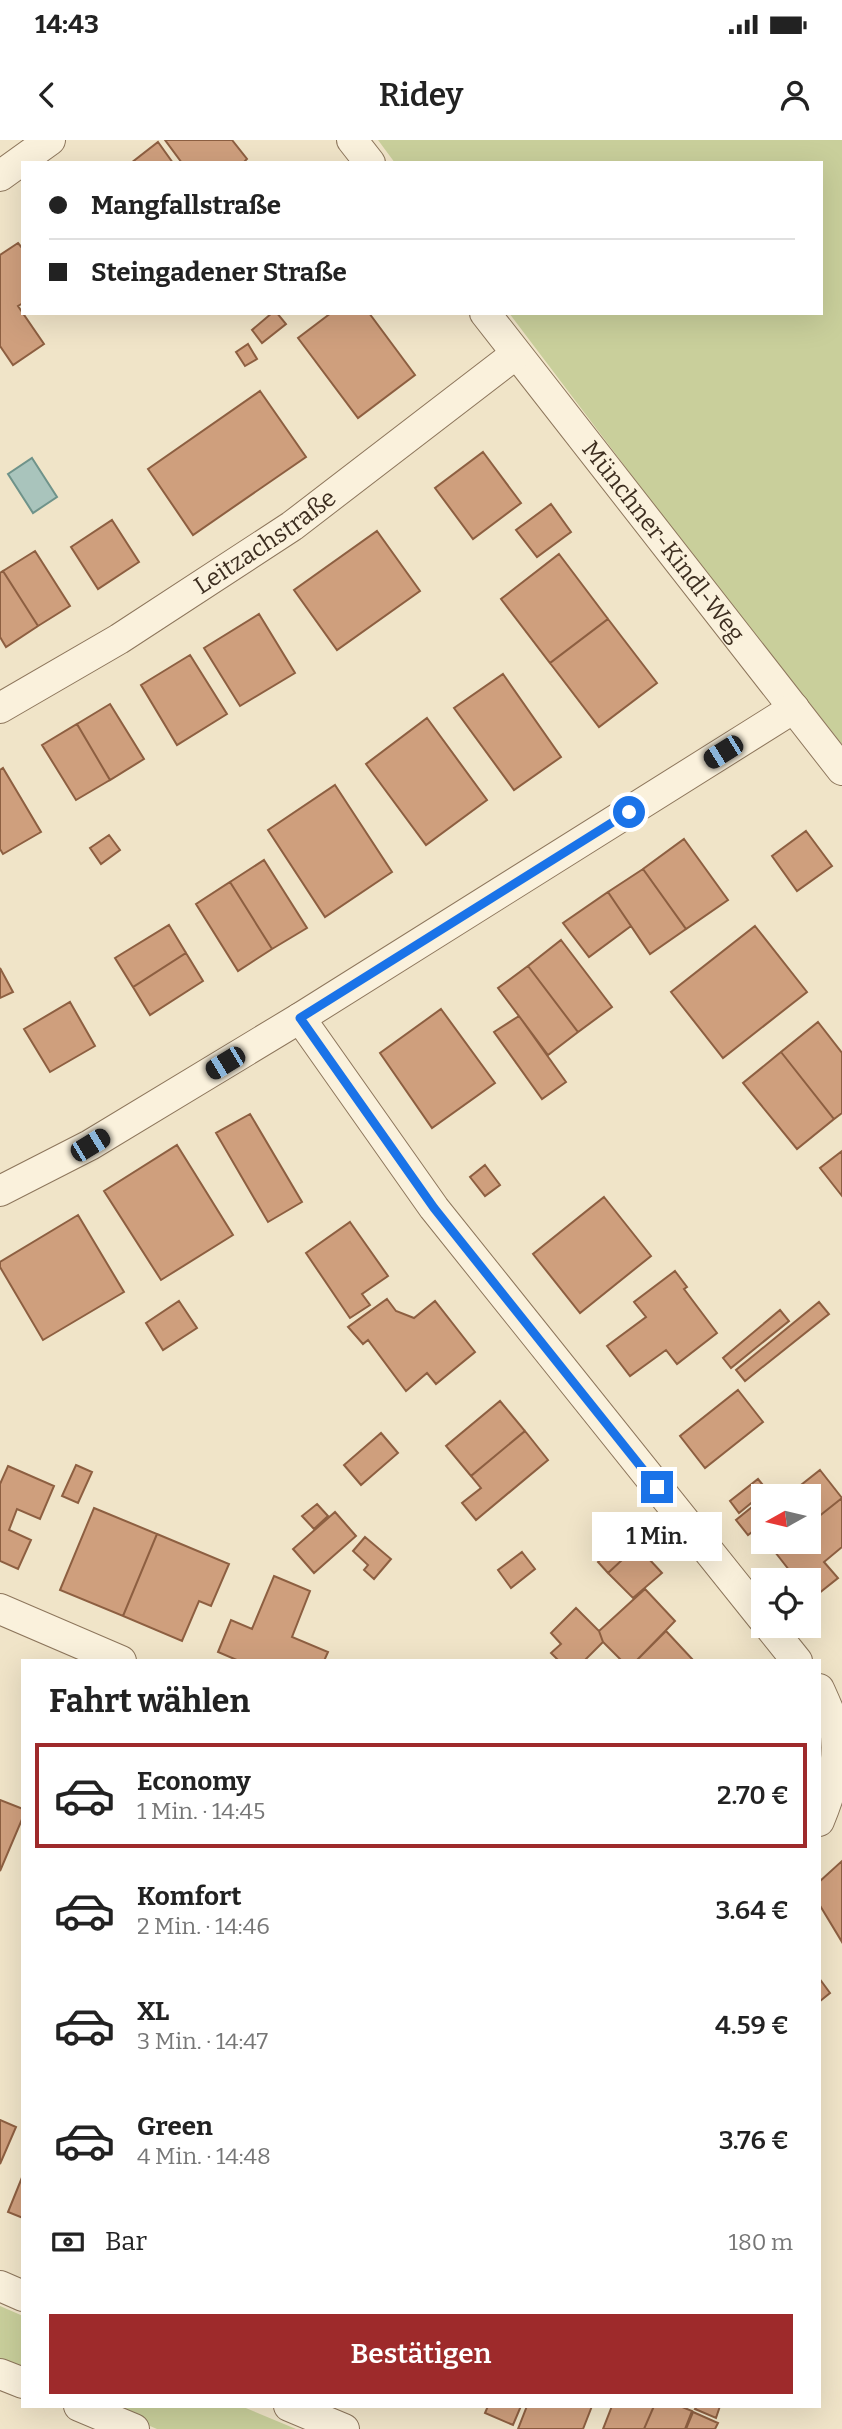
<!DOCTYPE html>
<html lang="de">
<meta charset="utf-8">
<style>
:root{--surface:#fff;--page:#f6f6f6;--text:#222;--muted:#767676;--line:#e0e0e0;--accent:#9e2a2b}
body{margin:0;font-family:Bitter,serif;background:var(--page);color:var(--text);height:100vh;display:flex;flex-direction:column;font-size:26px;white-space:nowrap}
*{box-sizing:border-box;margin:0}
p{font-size:23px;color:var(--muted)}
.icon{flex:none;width:38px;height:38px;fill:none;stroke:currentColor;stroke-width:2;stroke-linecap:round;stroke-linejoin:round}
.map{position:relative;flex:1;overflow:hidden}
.panel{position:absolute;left:21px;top:1519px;width:800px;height:749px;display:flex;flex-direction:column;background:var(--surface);border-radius:0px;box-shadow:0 7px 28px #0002}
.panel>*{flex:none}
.banner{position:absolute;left:21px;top:21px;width:802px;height:154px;border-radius:0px;box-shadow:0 7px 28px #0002;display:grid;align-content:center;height:154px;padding:0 28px;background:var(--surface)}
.needle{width:46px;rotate:262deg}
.fabs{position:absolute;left:751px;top:1344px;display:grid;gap:14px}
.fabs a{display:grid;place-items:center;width:70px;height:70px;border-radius:0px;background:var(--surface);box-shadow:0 7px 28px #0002;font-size:35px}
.end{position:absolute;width:32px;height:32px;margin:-16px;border:9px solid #1a73e8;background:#fff;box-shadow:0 0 0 4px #fff}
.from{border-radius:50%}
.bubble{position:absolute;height:49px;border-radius:0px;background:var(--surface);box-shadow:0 7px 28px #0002;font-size:23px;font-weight:600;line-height:49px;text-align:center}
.car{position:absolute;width:21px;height:42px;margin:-21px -10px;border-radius:9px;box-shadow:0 0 5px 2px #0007;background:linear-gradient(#222 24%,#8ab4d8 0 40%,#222 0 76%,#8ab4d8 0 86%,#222 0)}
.banner b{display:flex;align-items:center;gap:24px;height:66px;font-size:26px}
.banner b+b{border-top:2px solid var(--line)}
.banner i{width:18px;height:18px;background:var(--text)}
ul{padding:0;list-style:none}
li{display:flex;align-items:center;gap:21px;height:105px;margin:0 14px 10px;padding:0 14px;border:4px solid transparent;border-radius:0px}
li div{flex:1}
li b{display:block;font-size:26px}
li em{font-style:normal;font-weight:600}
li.active{border-color:var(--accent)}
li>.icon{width:63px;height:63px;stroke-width:1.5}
h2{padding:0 28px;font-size:32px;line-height:84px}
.pay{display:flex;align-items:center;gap:18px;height:77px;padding:0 28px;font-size:26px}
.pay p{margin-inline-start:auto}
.cta{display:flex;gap:14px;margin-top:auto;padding:14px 28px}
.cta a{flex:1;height:80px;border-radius:0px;background:var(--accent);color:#fff;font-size:28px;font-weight:600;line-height:80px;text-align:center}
.status{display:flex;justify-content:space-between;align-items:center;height:49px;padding:0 35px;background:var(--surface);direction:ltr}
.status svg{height:19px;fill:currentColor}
header{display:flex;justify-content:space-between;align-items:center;height:91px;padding:0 28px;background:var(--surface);font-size:32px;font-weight:600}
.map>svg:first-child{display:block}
.green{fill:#c9cf9b}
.water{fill:#a9c4bc;stroke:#6f938a;stroke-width:2}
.building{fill:#cf9f7d;stroke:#8d5f41;stroke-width:2}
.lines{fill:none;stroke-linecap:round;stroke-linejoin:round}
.minor-casing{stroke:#8d765c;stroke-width:32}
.minor{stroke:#faf1dc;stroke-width:30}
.route{stroke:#1a73e8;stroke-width:9}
.labels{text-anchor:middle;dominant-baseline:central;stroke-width:5;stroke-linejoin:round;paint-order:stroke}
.street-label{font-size:24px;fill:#3d2e20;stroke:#f7eed8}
</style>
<div class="status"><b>14:43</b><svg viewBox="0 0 49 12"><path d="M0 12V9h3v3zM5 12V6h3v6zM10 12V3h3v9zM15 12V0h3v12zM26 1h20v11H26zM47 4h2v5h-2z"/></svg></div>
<header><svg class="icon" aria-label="back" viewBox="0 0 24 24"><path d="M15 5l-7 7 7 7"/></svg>Ridey<svg class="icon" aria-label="person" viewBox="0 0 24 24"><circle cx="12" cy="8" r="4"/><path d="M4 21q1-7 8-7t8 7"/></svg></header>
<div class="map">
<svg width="842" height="2289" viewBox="0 0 842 2289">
<rect width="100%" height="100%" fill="#f0e4c8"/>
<path class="green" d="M378 0H842V604L689 411 509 173H821V23H395Z
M0 2166 23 2176V2233L0 2223Z
M103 2266H241L296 2289H157Z"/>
<path class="water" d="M32 318 57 357 33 373 8 334Z"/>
<path class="building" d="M165 0H232L247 19 243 23H182Z
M158 2 173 23H131Z
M18 103 23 109V163L18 166 44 204 13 225 0 206V115Z
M272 173H277L286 184 262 203 252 190Z
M331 173H369L415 235 358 278 298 198Z
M248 204 257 219 245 226 236 212Z
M260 251 306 317 193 395 148 329Z
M483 312 521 363 473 399 435 348Z
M551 364 571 392 537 417 516 390Z
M112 380 139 422 98 449 71 407Z
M377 391 420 451 337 510 294 450Z
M35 411 70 466 38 486 3 431Z
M559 414 608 479 550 523 501 459Z
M3 431 38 486 6 507 0 497V433Z
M259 474 295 533 240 566 204 508Z
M608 479 657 543 599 587 550 523Z
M190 515 227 574 177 605 141 545Z
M503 534 561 617 514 650 454 568Z
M110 564 144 619 110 640 77 584Z
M427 578 487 660 426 705 366 624Z
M77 584 110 640 76 660 42 605Z
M3 628 41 692 3 714 0 709V630Z
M335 645 392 732 325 777 268 690Z
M806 691 832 726 797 751 772 716Z
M109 695 120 710 101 724 90 708Z
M684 699 728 760 686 789 643 729Z
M264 720 307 788 272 809 230 742Z
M643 729 686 789 650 814 608 752Z
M230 742 272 809 238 831 196 764Z
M608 752 631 786 589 817 563 783Z
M169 785 186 813 133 847 115 818Z
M755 786 807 852 723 918 671 852Z
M561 800 612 867 578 892 528 826Z
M186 813 203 841 150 875 133 847Z
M528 826 578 892 548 915 498 848Z
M0 828 13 852 0 858Z
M70 862 95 906 50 932 24 889Z
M441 869 495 943 432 988 380 913Z
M519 876 566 942 542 959 494 892Z
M818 882 842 913V973L834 979 781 912Z
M781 912 834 979 797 1009 743 943Z
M250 974 302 1062 268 1082 216 993Z
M177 1005 233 1095 161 1140 104 1051Z
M842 1011V1056L820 1028Z
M485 1025 500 1045 485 1056 470 1037Z
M604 1057 651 1116 580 1173 533 1114Z
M78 1075 124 1152 43 1200 0 1127V1122Z
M350 1082 388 1136 362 1154 370 1165 350 1178 306 1113Z
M675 1131 687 1147 684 1149 717 1193 677 1224 666 1210 630 1236 607 1206 646 1177 634 1162Z
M387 1159 396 1171 414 1178 435 1161 475 1212 436 1244 427 1233 406 1251 368 1200 363 1204 348 1187Z
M179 1161 197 1188 163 1210 146 1183Z
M819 1162 829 1174 745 1241 736 1230Z
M780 1170 789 1181 731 1228 723 1218Z
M738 1250 763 1282 705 1328 680 1296Z
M500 1261 525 1291 471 1336 446 1306Z
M525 1291 548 1320 476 1380 462 1363 481 1348 471 1336Z
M381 1293 398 1313 361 1345 344 1325Z
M76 1325 92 1332 78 1363 62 1356Z
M8 1326 54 1346 40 1379 17 1369 9 1390 31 1400 18 1429 0 1421V1344Z
M820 1330 842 1358 808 1385V1356H787Z
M758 1339 767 1350 739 1373 730 1361Z
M763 1358V1398L756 1389 748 1395 736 1380Z
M842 1358V1407L824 1422 838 1438 808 1462V1440H797L775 1412 787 1402H808V1385Z
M317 1364 328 1376 314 1389 302 1376Z
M94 1368 157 1394 123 1476 60 1450Z
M335 1372 356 1396 314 1433 293 1409Z
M157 1394 229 1424 211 1466 199 1461 182 1501 123 1476Z
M626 1395 637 1406 608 1433 598 1422Z
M365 1397 391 1419 374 1439 364 1430 368 1425 353 1411Z
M637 1406 662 1433 633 1458 608 1433Z
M522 1412 535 1429 511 1448 498 1430Z
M274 1436 310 1451 292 1497 328 1512 324 1521H239L218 1512 231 1480 252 1489Z
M645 1449 675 1481 636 1521H622L603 1502 599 1491Z
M576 1468 599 1491 603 1502 584 1521H559L551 1513 561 1504 551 1493Z
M666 1491 694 1521H636Z
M0 1660 23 1669V1677L0 1731Z
M842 1721V1802L819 1764V1742Z
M819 1838 830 1853 819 1862Z
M0 1980 16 1987 0 2024Z
M23 2035V2078L8 2072Z
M488 2266H521L513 2285 485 2273Z
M527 2266H592L583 2289H518Z
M612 2266H654L644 2289H603Z
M654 2266H680L692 2271 685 2289H644Z
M697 2266H720L716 2278 695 2269Z
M693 2272 718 2283 715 2289H686Z"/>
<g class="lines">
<g class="minor-casing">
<g id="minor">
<path d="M352 0 370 23"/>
<path d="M0 36 50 0"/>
<path id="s1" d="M485 173 842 630"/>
<path id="s2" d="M0 568 119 499 292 386 516 214"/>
<path d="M300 878 434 1068 763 1479"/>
<path d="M0 1051 90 1005 300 878 794 568"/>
<path d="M0 1469 121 1521"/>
<path d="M769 1486 797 1521"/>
<path d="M819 1549C824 1560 830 1573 834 1585 842 1617 831 1652 819 1681"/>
<path d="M0 2146 23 2156"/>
<path d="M0 2234 23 2243"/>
<path d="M79 2266 134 2289"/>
<path d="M289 2266 344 2289"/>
</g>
</g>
<use href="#minor" class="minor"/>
</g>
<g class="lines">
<path class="route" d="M629 672 300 878 434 1068 657 1347"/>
</g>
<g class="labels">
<g class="street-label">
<text stroke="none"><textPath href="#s2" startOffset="313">Leitzachstraße</textPath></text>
<text stroke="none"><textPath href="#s1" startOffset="290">Münchner-Kindl-Weg</textPath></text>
</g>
</g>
</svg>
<div class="fabs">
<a><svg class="needle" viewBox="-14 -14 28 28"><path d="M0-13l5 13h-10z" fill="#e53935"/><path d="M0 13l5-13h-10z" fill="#767676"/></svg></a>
<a><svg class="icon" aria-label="locate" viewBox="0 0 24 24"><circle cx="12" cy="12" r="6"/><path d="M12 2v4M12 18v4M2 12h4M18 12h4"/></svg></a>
</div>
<i class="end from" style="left:629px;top:672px"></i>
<i class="end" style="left:657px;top:1347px"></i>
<div class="bubble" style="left:592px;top:1372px;width:130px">1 Min.</div>
<i class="car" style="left:723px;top:612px;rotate:238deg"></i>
<i class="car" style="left:225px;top:923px;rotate:239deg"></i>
<i class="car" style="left:90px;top:1005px;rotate:59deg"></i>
<div class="banner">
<b><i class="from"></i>Mangfallstraße</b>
<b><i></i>Steingadener Straße</b>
</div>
<section class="panel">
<h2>Fahrt wählen</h2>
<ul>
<li class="active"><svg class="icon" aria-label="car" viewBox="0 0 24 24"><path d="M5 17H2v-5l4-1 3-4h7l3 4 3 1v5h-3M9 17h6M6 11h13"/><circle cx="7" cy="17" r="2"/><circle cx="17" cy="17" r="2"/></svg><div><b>Economy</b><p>1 Min. · 14:45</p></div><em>2.70 €</em></li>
<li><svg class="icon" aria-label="car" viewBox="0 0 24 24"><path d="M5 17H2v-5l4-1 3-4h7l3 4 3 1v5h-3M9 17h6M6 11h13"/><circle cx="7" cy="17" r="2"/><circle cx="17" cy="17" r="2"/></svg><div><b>Komfort</b><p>2 Min. · 14:46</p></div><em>3.64 €</em></li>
<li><svg class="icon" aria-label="car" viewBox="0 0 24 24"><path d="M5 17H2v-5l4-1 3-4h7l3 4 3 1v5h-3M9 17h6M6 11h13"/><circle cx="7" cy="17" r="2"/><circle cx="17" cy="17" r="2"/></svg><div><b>XL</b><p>3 Min. · 14:47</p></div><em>4.59 €</em></li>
<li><svg class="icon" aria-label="car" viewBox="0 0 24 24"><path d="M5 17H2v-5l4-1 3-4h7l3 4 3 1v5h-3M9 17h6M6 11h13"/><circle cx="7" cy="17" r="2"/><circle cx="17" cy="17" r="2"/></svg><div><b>Green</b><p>4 Min. · 14:48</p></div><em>3.76 €</em></li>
</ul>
<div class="pay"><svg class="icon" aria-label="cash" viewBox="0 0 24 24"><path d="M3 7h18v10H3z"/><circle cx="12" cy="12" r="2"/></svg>Bar<p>180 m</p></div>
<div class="cta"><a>Bestätigen</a></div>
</section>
</div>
